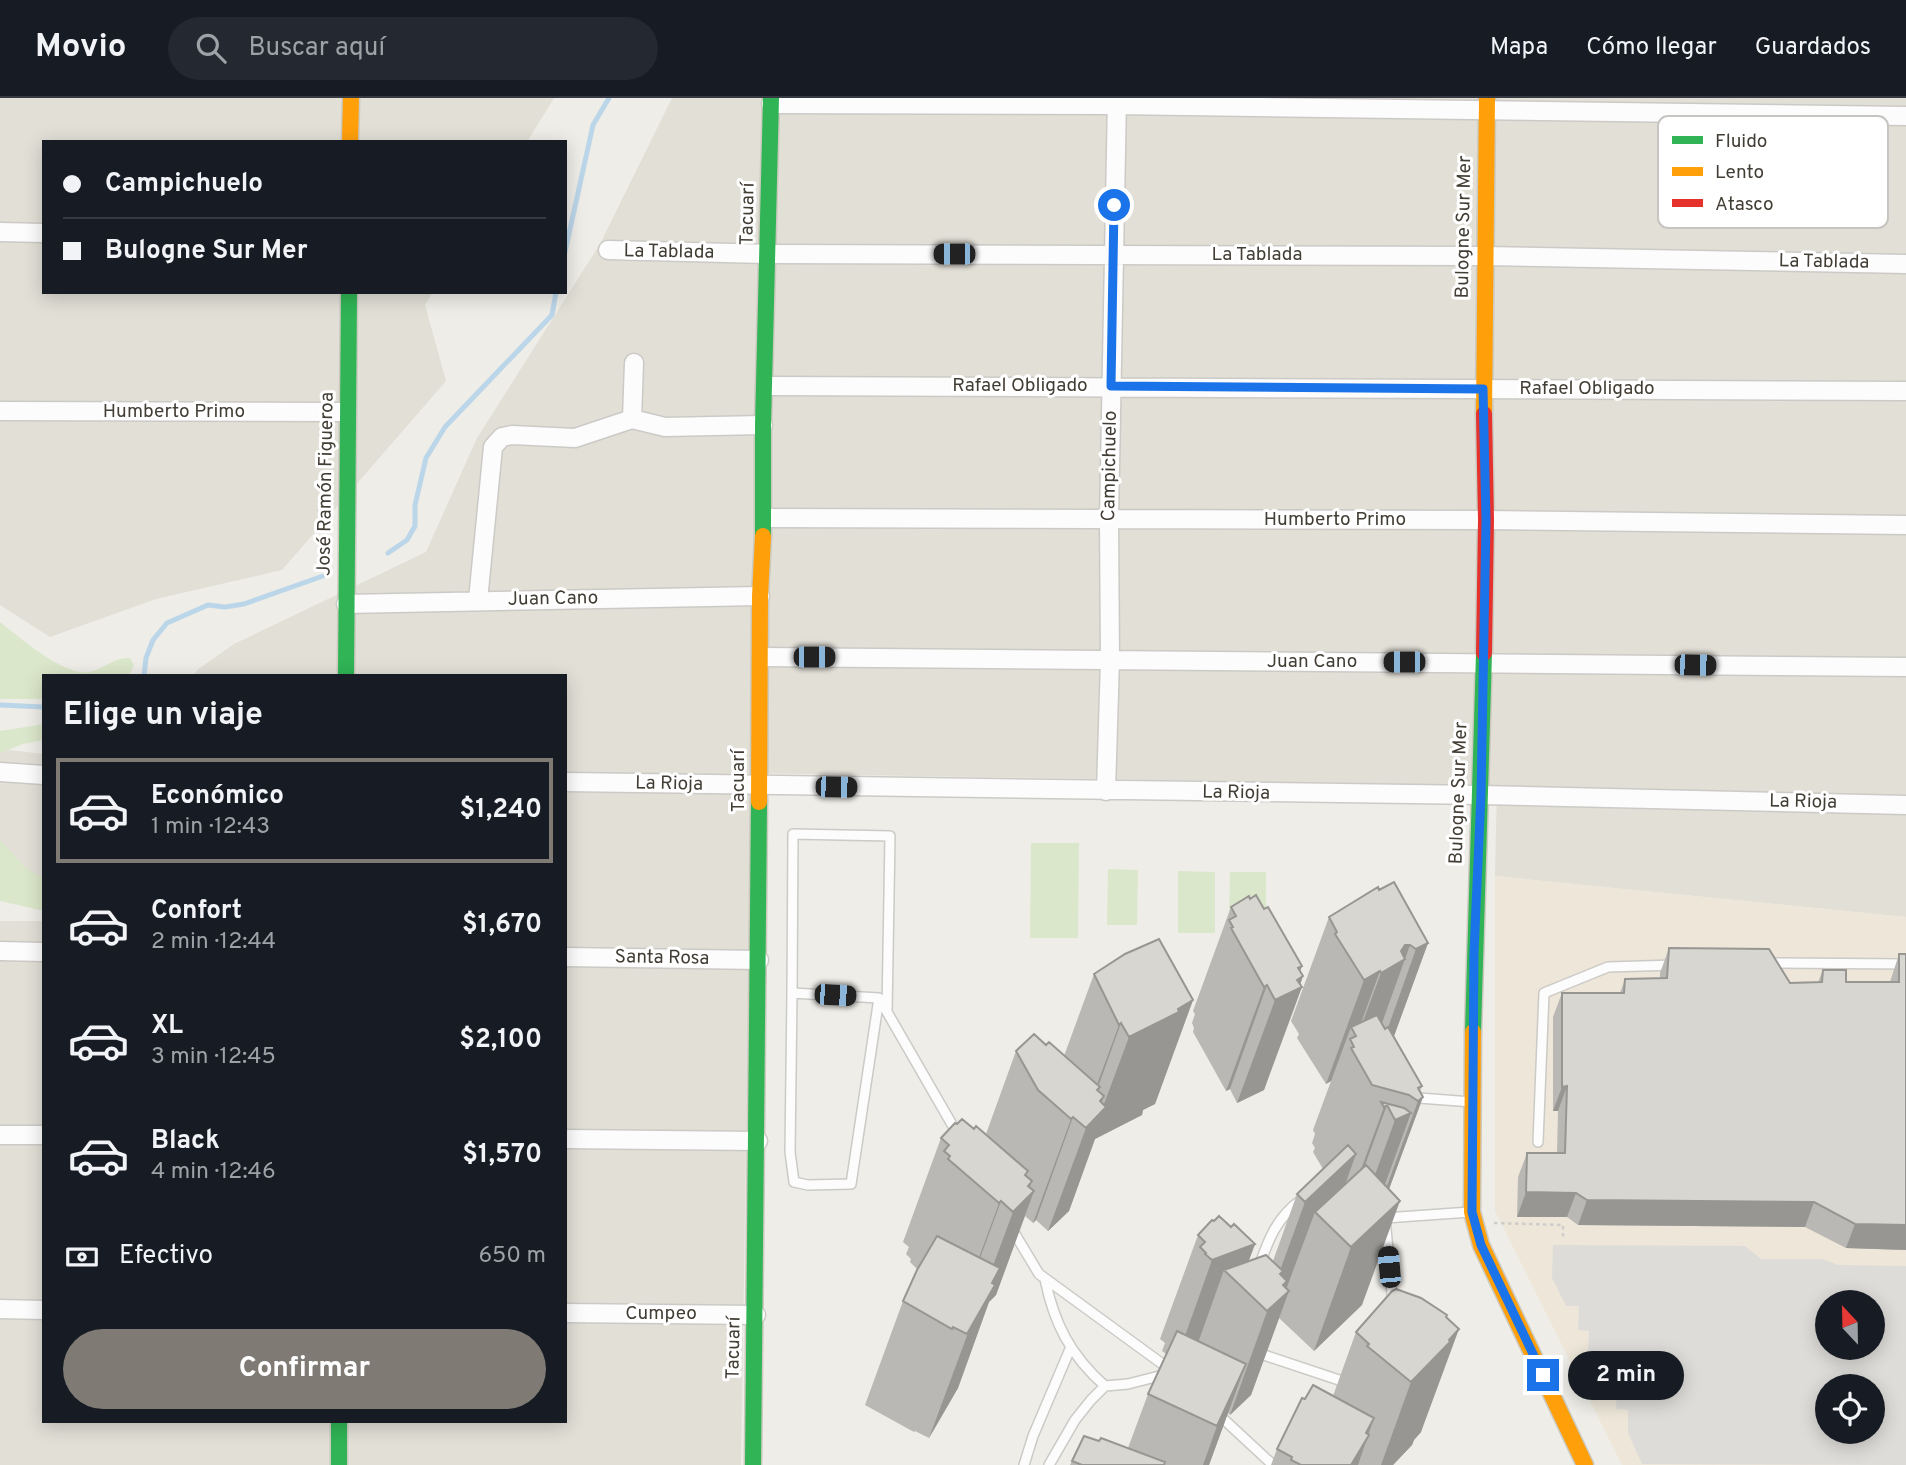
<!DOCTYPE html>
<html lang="es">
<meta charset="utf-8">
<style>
:root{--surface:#171b24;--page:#242831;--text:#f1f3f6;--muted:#9ea1a6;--line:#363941;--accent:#7f7b74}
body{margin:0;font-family:Overpass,sans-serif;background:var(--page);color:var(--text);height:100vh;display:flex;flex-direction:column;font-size:26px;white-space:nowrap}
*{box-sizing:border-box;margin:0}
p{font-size:23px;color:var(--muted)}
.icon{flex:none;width:38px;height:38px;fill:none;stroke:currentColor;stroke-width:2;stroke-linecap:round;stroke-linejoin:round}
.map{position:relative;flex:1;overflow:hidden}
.side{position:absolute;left:42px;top:576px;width:525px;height:749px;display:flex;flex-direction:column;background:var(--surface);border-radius:0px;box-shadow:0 4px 18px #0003}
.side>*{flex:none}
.hud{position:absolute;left:42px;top:42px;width:525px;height:154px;border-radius:0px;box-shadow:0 4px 18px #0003;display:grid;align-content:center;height:154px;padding:0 21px;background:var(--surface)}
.needle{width:46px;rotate:338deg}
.controls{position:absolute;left:1815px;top:1192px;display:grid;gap:14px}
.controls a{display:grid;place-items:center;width:70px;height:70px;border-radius:50%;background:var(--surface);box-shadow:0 4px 18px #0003;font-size:35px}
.end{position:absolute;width:32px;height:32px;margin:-16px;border:9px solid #1a73e8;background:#fff;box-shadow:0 0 0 4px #fff}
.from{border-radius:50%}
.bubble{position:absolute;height:49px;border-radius:24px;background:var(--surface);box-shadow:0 4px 18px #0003;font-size:23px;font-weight:700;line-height:49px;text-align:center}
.car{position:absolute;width:21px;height:42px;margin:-21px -10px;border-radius:9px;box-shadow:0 0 5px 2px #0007;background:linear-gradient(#222 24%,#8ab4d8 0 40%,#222 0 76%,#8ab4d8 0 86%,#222 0)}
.hud b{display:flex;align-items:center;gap:24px;height:66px;font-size:26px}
.hud b+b{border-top:2px solid var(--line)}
.hud i{width:18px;height:18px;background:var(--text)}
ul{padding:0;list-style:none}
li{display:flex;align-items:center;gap:21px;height:105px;margin:0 14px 10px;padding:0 7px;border:4px solid transparent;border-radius:0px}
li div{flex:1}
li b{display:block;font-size:26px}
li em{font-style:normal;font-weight:700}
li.current{border-color:var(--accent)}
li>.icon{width:63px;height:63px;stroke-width:1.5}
h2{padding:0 21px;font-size:32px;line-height:84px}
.pay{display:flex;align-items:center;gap:18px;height:77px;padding:0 21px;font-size:26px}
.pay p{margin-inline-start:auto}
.primary-button{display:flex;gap:14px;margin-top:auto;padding:14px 21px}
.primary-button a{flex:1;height:80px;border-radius:42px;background:var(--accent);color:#fff;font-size:28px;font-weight:700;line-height:80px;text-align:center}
header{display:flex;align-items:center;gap:42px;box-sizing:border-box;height:98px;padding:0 35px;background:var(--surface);border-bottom:2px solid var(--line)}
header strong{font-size:33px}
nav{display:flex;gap:38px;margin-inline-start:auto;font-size:24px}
.search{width:490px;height:63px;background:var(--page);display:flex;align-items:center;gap:18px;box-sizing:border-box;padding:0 24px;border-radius:38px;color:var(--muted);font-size:26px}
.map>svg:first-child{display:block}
.residential{fill:#e1dfd6}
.commercial{fill:#ede6d9;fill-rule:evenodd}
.green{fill:#dbe7ca}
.parking{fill:#dddcd8;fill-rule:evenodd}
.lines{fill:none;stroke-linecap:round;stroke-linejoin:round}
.stream{stroke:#bcd6e9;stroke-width:5}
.lane-casing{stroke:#cccac6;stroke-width:12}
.street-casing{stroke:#cccac6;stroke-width:21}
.fast-casing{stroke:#cccabf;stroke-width:19}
.slow-casing{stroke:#cccabf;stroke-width:19}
.jam-casing{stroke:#cccabf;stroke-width:19}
.path{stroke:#cfcdca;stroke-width:2.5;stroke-dasharray:3.5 3.5;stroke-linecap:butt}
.lane{stroke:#fcfcfc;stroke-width:9}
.street{stroke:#fcfcfc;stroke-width:18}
.fast{stroke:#30b455;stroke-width:16}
.slow{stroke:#ff9f0a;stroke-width:16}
.jam{stroke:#e5322d;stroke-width:16}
.wall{fill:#bab8b4}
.shaded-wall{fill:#979692}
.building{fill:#d8d6d1;stroke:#979692;stroke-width:2}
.route{stroke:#1a73e8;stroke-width:9}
.labels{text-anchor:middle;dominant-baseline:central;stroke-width:6;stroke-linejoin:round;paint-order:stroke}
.street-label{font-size:19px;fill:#433e35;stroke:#fff}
.key{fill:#fff;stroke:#c7c5c2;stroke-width:2}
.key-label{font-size:19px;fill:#433e35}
</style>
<header>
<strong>Movio</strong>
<div class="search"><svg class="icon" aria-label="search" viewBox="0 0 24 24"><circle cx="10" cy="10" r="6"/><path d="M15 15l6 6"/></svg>Buscar aquí</div>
<nav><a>Mapa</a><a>Cómo llegar</a><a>Guardados</a></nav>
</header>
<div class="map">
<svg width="1906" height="1367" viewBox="0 0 1906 1367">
<rect width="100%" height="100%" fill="#eeede8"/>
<path class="residential" d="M0 0H554L527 44H44V194H433L425 207 446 283 282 472 156 501 50 539 0 507Z
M672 0H1906V819L1495 778 1497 688 752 675 741 1367H0V823H44V1323H565V578L194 577 197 572 234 546 426 454 477 340 600 146Z
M0 651 44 656V805L0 760Z"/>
<path class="commercial" d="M1495 778 1906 819V1367H1622L1495 1113ZM1827 1204H1872V1250H1827ZM1827 1288H1872V1334H1827Z"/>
<path class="green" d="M0 524C19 539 65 579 89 574 104 571 114 559 130 560L134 567 129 577 44 578V601H0Z
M44 626V642L23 646 0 655V633Z
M0 742 26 770 44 781V813L0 803Z
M1031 745H1079L1078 840H1030Z
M1108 771 1138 772 1137 827H1107Z
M1178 773 1215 774V835H1178Z
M1230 774H1266V835H1229Z"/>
<path class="parking" d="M1553 1147 1745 1148 1761 1161H1822L1838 1167 1906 1168V1367L1642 1366 1628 1335V1312L1616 1311 1617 1287H1604L1588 1255 1589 1233 1578 1232 1579 1208H1566L1552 1180ZM1827 1204H1872V1250H1827ZM1827 1288H1872V1334H1827Z"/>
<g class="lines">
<path class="stream" d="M565 154 593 27 609 0
M388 455 407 442 415 428V407L426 360 445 329 552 217 556 194
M144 578 146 560 153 542 167 525 208 507 225 509 244 506 323 478
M0 607 44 609"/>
<g class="lane-casing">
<path id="lane" d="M1766 865 1906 866
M792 895 793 736 890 738 887 914
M879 900 792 895 790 1054 794 1084 808 1087 851 1086 879 900 958 1037
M1414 995 1419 1000 1472 1004
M1538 1044 1544 895 1608 869 1675 867
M1012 1131 1039 1176 1172 1273
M1259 1169C1268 1142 1277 1119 1301 1102
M1045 1181C1054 1226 1071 1258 1105 1288
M1393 1206 1385 1120 1470 1114
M1255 1254 1348 1285
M1218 1316 1273 1367
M1024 1367 1033 1338 1070 1251
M1049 1367 1075 1322 1091 1302 1105 1288 1128 1286 1167 1276"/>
</g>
<g class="street-casing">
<path id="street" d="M771 6 1116 7 1906 18
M0 134 44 135
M608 152 769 156 1484 158 1906 166
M765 288 1906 293
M0 313 347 314
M632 321 634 265
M764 420 1486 422 1906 427
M478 502 493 349 502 339 512 337 575 340 632 321 665 329 763 327
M346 506 760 498
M761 559 1906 569
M0 674 44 677
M565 684 1481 697 1906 707
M1106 693 1110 562 1109 422 1117 0
M0 853 44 854
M565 859 759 862
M0 1037H44
M565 1041 758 1043
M0 1211 44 1212
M565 1215 756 1217"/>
</g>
<g class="fast-casing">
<path id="fast" d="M763 438V327L771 0
M346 578 349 194
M1473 934 1484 555
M339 1323V1367
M753 1367 759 704"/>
</g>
<g class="slow-casing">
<path id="slow" d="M350 44 351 0
M1484 316 1487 0
M759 704 760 498 763 438
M1473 934 1472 1114 1481 1147 1585 1367"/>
</g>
<g class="jam-casing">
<path id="jam" d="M1484 316 1486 422 1484 555"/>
</g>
<path class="path" d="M1494 1125 1563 1127V1139"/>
<use href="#lane" class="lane"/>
<use href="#street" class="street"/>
<use href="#fast" class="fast"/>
<use href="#slow" class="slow"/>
<use href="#jam" class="jam"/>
</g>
<path class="wall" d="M1231 809 1300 873 1303 878 1264 992 1237 1005 1230 991 1226 993 1193 934 1194 930 1192 925 1195 916 1193 913Z
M1329 819 1428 845 1394 938 1422 988 1420 993 1423 999 1389 1091 1362 1207 1314 1253 1279 1220 1251 1297 1230 1317 1228 1315 1209 1367H1070L1072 1363 1099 1343 1128 1350 1148 1296 1166 1256 1162 1253 1165 1245 1160 1241 1198 1137 1214 1123 1231 1129 1255 1146 1248 1164 1273 1163 1297 1096 1323 1071 1313 1054 1315 1050 1312 1045 1315 1036 1313 1032 1331 983 1326 986 1297 940 1299 936 1291 923Z
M1669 850 1790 885 1818 884 1823 872 1846 884H1890L1899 856H1906V1152L1846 1150 1805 1129 1578 1127 1567 1119H1517L1518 1079 1527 1055H1557L1558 1013H1553V919L1562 895H1620L1625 881 1660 880V875Z
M1094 876 1193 902 1155 1006 1143 1012 1142 1017 1095 1041 1069 1113 1048 1133 1036 1122 1033 1125 1025 1118 996 1197 989 1204 958 1290 929 1340 915 1333 914 1334 865 1307 903 1203 917 1171 910 1164 911 1161 906 1156 909 1149 903 1144 941 1040 974 1031 986 1036 1016 953 1046 947 1064 958Z
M1446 1219 1421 1334 1414 1342 1412 1347 1393 1367H1271L1277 1351 1333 1298 1356 1234Z"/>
<path class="shaded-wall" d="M1428 845 1390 949 1379 955 1416 851Z
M1405 847H1410L1368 964 1352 953 1381 875Z
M1302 868 1293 893 1297 882 1303 878 1299 890 1302 889 1264 992 1237 1005 1275 902 1298 870Z
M1380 873 1353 947 1356 938 1351 929 1331 983 1326 986 1364 882Z
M1267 887 1230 991 1226 993 1264 889Z
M1193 902 1155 1006 1143 1012 1142 1017 1095 1041 1069 1113 1048 1133 1086 1030 1100 1003 1104 998 1097 1018 1101 1014 1129 939Z
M1121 925 1084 1028 1082 1027 1119 927Z
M1567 988 1558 1013H1553L1562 989Z
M1423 999 1385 1102 1380 1107 1418 1003Z
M1387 1007 1349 1111 1346 1112 1384 1009Z
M1411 1015 1373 1119 1357 1126 1395 1022Z
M1073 1019 1036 1122 1033 1125 1071 1021Z
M1356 1056 1330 1129 1315 1114 1287 1189 1283 1193H1289L1251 1297 1230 1317 1270 1205 1267 1208 1305 1104Z
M1032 1083 1025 1102 1034 1093 996 1197 989 1204 958 1290 929 1340 1013 1114 1028 1088Z
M1526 1094 1576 1095 1567 1119H1517Z
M1587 1102 1814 1104 1805 1129 1578 1127Z
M1001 1103 963 1207 961 1209 999 1105Z
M1400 1103 1362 1207 1314 1253 1351 1149Z
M1855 1126 1906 1127V1152L1846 1150Z
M1255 1146 1240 1187 1224 1172 1193 1259 1175 1266 1212 1162Z
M1459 1231 1421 1334 1414 1342 1412 1347 1393 1367H1381L1411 1284 1429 1265Z
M1246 1266 1209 1367H1203L1217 1328Z
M1374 1320 1358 1367H1351L1366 1335Z"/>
<path class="building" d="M1394 784 1428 845 1416 851 1410 847H1405L1401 853 1405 861 1381 875 1380 873 1364 882 1335 836 1337 834 1329 819 1378 789 1379 792Z
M1256 797 1264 811 1268 809 1302 868 1298 870 1303 878 1297 882 1302 889 1275 902 1267 887 1264 889 1231 830 1233 829 1229 822 1236 818 1231 809 1249 798 1250 801Z
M1159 841 1193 902 1178 911 1179 914 1129 939 1121 925 1119 927 1094 876 1125 856Z
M1669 850 1769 851 1790 885 1822 884 1823 872H1846V884H1899V856H1906V1127L1855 1126 1814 1104 1587 1102 1576 1095 1526 1094 1527 1055H1565L1567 988 1562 989V895H1624L1625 881 1667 880Z
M1377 917 1385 931 1388 929 1422 988 1418 990 1423 999 1418 1003 1409 997 1372 987 1351 950 1354 949 1350 941 1356 938 1351 929Z
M1034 936 1046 947 1049 944 1100 989 1097 992 1104 998 1100 1003 1106 1009 1086 1030 1073 1019 1071 1021 1038 992 1016 953Z
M1381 1004 1404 1010 1411 1015 1395 1022 1387 1007 1384 1009Z
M962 1021 974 1031 976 1028 1028 1073 1025 1077 1032 1083 1028 1088 1034 1093 1013 1114 1001 1103 999 1105 948 1061 950 1058 944 1053 949 1047 941 1040 955 1025 957 1026Z
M1348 1047 1356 1056 1305 1104 1297 1096Z
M1366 1067 1400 1103 1351 1149 1315 1114Z
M1219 1118 1231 1129 1234 1126 1255 1146 1212 1162 1205 1156 1206 1155 1200 1149 1205 1144 1198 1137 1212 1122 1214 1123Z
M937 1138 1000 1170 992 1185 995 1187 967 1236 953 1229 952 1231 903 1203 917 1172Z
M1266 1157 1283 1173 1280 1176 1287 1183 1283 1187 1289 1193 1267 1213 1224 1172Z
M1396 1191 1421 1200 1447 1217 1446 1219 1459 1231 1449 1242 1450 1244 1411 1284 1367 1248 1369 1246 1356 1234 1392 1193Z
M1177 1233 1246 1266 1217 1328 1148 1296Z
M1313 1287 1374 1320 1366 1335 1369 1337 1351 1367H1301L1291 1362 1292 1359 1277 1351 1302 1300 1305 1301Z
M1084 1338 1099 1343 1101 1340 1165 1364 1164 1367H1082L1072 1363Z"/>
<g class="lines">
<path class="route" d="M1114 107 1111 288 1483 291 1486 422 1481 697 1474 854 1472 1114 1481 1147 1543 1277"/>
</g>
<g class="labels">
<g class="street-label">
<text transform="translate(748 116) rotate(-89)">Tacuarí</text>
<text transform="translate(1464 129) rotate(-89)">Bulogne Sur Mer</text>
<text transform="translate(669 154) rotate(1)">La Tablada</text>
<text x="1257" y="157">La Tablada</text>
<text transform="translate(1824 164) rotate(1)">La Tablada</text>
<text x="1020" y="288">Rafael Obligado</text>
<text x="1587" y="291">Rafael Obligado</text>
<text x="174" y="314">Humberto Primo</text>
<text transform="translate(1110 368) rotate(-89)">Campichuelo</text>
<text transform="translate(326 386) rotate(-89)">José Ramón Figueroa</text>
<text x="1335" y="422">Humberto Primo</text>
<text transform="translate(553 501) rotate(-1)">Juan Cano</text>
<text x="1312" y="564">Juan Cano</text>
<text transform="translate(739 683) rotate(-90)">Tacuarí</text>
<text transform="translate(669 686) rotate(1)">La Rioja</text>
<text transform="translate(1236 695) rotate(1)">La Rioja</text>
<text transform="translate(1459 695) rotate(-88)">Bulogne Sur Mer</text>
<text transform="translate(1803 704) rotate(1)">La Rioja</text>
<text transform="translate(662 860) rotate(1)">Santa Rosa</text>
<text x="661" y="1216">Cumpeo</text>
<text transform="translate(734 1250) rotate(-89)">Tacuarí</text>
</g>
</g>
<rect x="1658" y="18" width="230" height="112" rx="10" class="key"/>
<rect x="1672" y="38" width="31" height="8" fill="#30b455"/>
<rect x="1672" y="69" width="31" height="9" fill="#ff9f0a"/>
<rect x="1672" y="101" width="31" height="8" fill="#e5322d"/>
<g class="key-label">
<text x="1715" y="49">Fluido</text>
<text x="1715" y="80">Lento</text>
<text x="1715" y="112">Atasco</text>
</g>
</svg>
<div class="controls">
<a><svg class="needle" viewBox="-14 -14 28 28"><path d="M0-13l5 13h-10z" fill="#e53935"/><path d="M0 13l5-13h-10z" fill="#9ea1a6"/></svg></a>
<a><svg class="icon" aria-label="locate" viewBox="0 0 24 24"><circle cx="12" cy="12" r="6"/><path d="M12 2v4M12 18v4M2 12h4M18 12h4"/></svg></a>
</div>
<i class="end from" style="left:1114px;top:107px"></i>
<i class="end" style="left:1543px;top:1277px"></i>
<div class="bubble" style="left:1568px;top:1253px;width:116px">2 min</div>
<i class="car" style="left:954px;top:156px;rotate:270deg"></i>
<i class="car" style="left:814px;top:559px;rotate:90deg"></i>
<i class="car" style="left:1404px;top:564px;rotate:270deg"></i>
<i class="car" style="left:1695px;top:567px;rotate:91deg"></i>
<i class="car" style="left:836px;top:689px;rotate:91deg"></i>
<i class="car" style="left:835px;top:897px;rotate:93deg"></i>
<i class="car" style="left:1389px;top:1169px;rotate:355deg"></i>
<div class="hud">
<b><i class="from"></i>Campichuelo</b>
<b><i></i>Bulogne Sur Mer</b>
</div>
<section class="side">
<h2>Elige un viaje</h2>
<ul>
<li class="current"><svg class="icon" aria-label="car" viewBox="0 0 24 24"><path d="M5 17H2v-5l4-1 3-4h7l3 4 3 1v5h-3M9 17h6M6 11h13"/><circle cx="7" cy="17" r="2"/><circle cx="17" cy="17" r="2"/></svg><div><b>Económico</b><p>1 min · 12:43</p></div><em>$1,240</em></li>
<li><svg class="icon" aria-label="car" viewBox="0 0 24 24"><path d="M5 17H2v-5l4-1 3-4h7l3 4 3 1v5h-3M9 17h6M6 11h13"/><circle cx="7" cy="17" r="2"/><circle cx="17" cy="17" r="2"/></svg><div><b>Confort</b><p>2 min · 12:44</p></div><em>$1,670</em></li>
<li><svg class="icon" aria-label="car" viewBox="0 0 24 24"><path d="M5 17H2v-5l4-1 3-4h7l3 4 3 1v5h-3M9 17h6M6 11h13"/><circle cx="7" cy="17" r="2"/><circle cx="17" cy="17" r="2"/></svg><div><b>XL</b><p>3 min · 12:45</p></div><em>$2,100</em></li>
<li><svg class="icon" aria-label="car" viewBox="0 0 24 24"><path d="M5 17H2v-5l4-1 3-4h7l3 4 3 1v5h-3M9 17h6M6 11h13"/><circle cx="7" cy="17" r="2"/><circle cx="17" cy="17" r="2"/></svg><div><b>Black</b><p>4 min · 12:46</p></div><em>$1,570</em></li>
</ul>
<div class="pay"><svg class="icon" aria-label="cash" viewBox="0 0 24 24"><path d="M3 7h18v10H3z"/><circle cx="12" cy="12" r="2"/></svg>Efectivo<p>650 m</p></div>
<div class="primary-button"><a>Confirmar</a></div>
</section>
</div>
